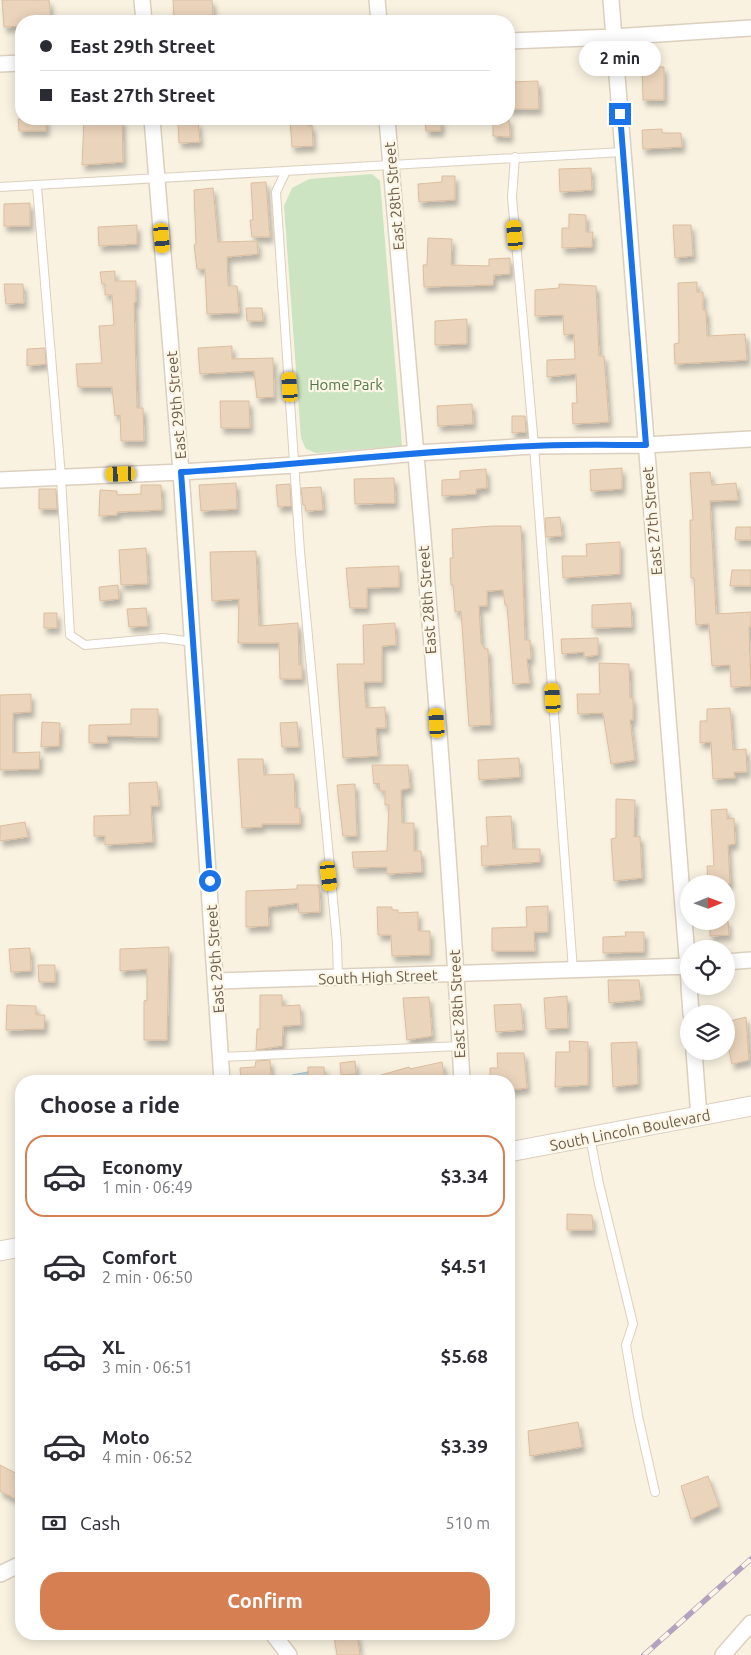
<!DOCTYPE html>
<meta charset="utf-8">
<style>
:root{--surface:#fff;--page:#f2f2f3;--text:#2b2b33;--muted:#7c7c81;--line:#e1e1e2;--accent:#d57f53}
body{margin:0;font-family:Ubuntu,sans-serif;background:var(--page);color:var(--text);height:100vh;display:flex;flex-direction:column;font-size:19px;white-space:nowrap}
*{box-sizing:border-box;margin:0}
p{font-size:16px;color:var(--muted)}
.icon{flex:none;width:28px;height:28px;fill:none;stroke:currentColor;stroke-width:2;stroke-linecap:round;stroke-linejoin:round}
.map{position:relative;flex:1;overflow:hidden}
.side{position:absolute;left:15px;top:1075px;width:500px;height:565px;display:flex;flex-direction:column;background:var(--surface);border-radius:20px;box-shadow:0 2px 12px #0003}
.side>*{flex:none}
.banner{position:absolute;left:15px;top:15px;width:500px;height:110px;border-radius:20px;box-shadow:0 2px 12px #0003;display:grid;align-content:center;height:110px;padding:0 25px;background:var(--surface)}
.needle{width:32px;rotate:89deg}
.controls{position:absolute;left:680px;top:875px;display:grid;gap:10px}
.controls a{display:grid;place-items:center;width:55px;height:55px;border-radius:50%;background:var(--surface);box-shadow:0 2px 12px #0003;font-size:25px}
.end{position:absolute;width:22px;height:22px;margin:-11px;border:6px solid #1a73e8;background:#fff;box-shadow:0 0 0 2px #fff}
.from{border-radius:50%}
.bubble{position:absolute;height:35px;border-radius:18px;background:var(--surface);box-shadow:0 2px 12px #0003;font-size:16px;font-weight:700;line-height:35px;text-align:center}
.car{position:absolute;width:15px;height:30px;margin:-15px -8px;border-radius:6px;box-shadow:0 0 4px 1px #0007;background:linear-gradient(#f5c518 24%,#345 0 40%,#f5c518 0 76%,#345 0 86%,#f5c518 0)}
.banner b{display:flex;align-items:center;gap:18px;height:48px;font-size:19px}
.banner b+b{border-top:1px solid var(--line)}
.banner i{width:12px;height:12px;background:var(--text)}
ul{padding:0;list-style:none}
li{display:flex;align-items:center;gap:15px;height:82px;margin:0 10px 8px;padding:0 15px;border:2px solid transparent;border-radius:20px}
li div{flex:1}
li b{display:block;font-size:19px}
li em{font-style:normal;font-weight:700}
li.on{border-color:var(--accent)}
li>.icon{width:45px;height:45px;stroke-width:1.5}
h2{padding:0 25px;font-size:22px;line-height:60px}
.pay{display:flex;align-items:center;gap:12px;height:55px;padding:0 25px;font-size:19px}
.pay p{margin-inline-start:auto}
.cta{display:flex;gap:10px;margin-top:auto;padding:10px 25px}
.cta a{flex:1;height:58px;border-radius:20px;background:var(--accent);color:#fff;font-size:20px;font-weight:700;line-height:58px;text-align:center}
.map>svg:first-child{display:block}
.green{fill:#cce4c2}
.water{fill:#b9d5df;stroke:#a0c3d0}
.building{fill:#ebd4bc;stroke:#dbbd9e;filter:url(#shadow)}
.lines{fill:none;stroke-linecap:round;stroke-linejoin:round}
.service-casing{stroke:#dccfbe;stroke-width:10}
.minor-casing{stroke:#dccfbe;stroke-width:18}
.tertiary-casing{stroke:#dccfbe;stroke-width:21}
.service{stroke:#fff;stroke-width:8}
.minor{stroke:#fff;stroke-width:15}
.tertiary{stroke:#fff;stroke-width:19}
.rail-casing{stroke:#b5a2c0;stroke-width:5.5}
.rail{stroke:#fcf6e6;stroke-width:4;stroke-dasharray:11;stroke-linecap:butt}
.route{stroke:#1a73e8;stroke-width:6}
.labels{text-anchor:middle;dominant-baseline:central;stroke-width:4.5;stroke-linejoin:round;paint-order:stroke}
.street-label{font-size:15px;fill:#6d5b4b;stroke:#fcf6e6}
.park-label{font-size:15px;fill:#517748;stroke:#fcf6e6}
</style>
<div class="map">
<svg width="751" height="1655" viewBox="0 0 751 1655">
<defs>
<filter id="shadow"><feDropShadow dx="3" dy="5.5" stdDeviation="2.5" flood-color="#0004"/></filter>
</defs>
<rect width="100%" height="100%" fill="#f9f2e1"/>
<path class="green" d="M372 174 380 181 402 446 316 453 306 449 301 438 284 206 292 188 309 179Z"/>
<path class="water" d="M308 1072 309 1081H293L292 1075Z"/>
<path class="building" d="M2 0H49L51 21H21V26L4 27Z
M173 0H212L213 15 174 18Z
M642 67H664V100H643Z
M538 81 539 109H509V82Z
M18 119H46V131H19Z
M84 119H122L123 162 82 165Z
M290 119H307L308 126 312 125 313 146 292 147Z
M425 119H441V131H426Z
M493 119H509L510 137 493 136Z
M198 122 200 142 179 143 178 123Z
M662 129V133H681L682 147 643 149 642 130Z
M591 168 592 190 560 192 559 169Z
M442 176H455V200L419 202 418 184 442 182Z
M266 182 270 237H252L250 220H253L251 183Z
M213 188 218 242 257 241 258 254 227 257 228 286H237L239 313 207 314 205 269H197L194 245 196 244 194 190Z
M30 203V226H4V204Z
M569 214 586 215V232H593L592 247 562 248V228H569Z
M137 225V244L99 246 98 227Z
M673 225H691L693 256 675 258Z
M428 238 452 239 451 265 489 266V259L510 258V274L494 275 493 285 424 287 423 265H427Z
M115 271V281H136V302L134 303 137 408H143L144 441H121L120 415 115 416 112 387H78L76 364 102 363 99 326 114 325 112 295H105V284H102L100 272Z
M697 282V292H703V310H706L707 336 745 334 747 360 675 364 674 344 679 343 678 283Z
M4 284H23L24 303 6 304Z
M559 284 596 286 599 356H604L609 422 573 424 572 403H577L576 374 547 377V360L575 359 574 334 564 335 563 315 535 316V290L559 288Z
M246 308H262L263 321H247Z
M467 319V344L435 345V321Z
M232 346V359L273 358 274 397 257 398 254 371 200 374 198 348Z
M45 348 46 364 27 366V349Z
M220 401H249L250 428H221Z
M472 404 473 424 438 426 437 406Z
M512 416H525L526 432 512 433Z
M622 468V489L591 491 590 470Z
M486 469 487 488 476 489V494L442 496V480L460 479V471Z
M710 472 712 485 736 483 738 500 710 501 716 614 751 612V627H749L751 686 731 687 730 665 712 666 709 624 696 625 694 578H691L690 520H693L690 473Z
M394 478 395 503 355 504 354 479Z
M236 483 237 509 201 511 199 485Z
M290 484 291 506 278 507 276 485Z
M141 485H161L162 510 117 512V515L99 516 100 490 117 491V495L141 494Z
M321 487 323 510 306 511 305 505H303L301 488Z
M39 489H56L57 509H39Z
M560 517 562 536 546 537 545 518Z
M493 526H521L525 640H530L531 659H527L530 683 513 684 507 605H505L503 590 487 591V606H479L481 643 485 649H488L491 725 469 726 461 611 455 612 453 585H451L450 558H453L452 529Z
M736 527H751V540H735Z
M620 542V574L563 578 562 556H587L586 544Z
M146 548 148 584 121 585 119 550Z
M256 551 259 626 298 623 299 665H302V679H280L279 643H238L239 599 212 601 210 552Z
M399 566V587L367 588V608H350L346 568Z
M732 570H751V586H730Z
M118 585 119 599 100 601 99 587Z
M631 603 632 627 592 628V605Z
M146 608 148 626 129 627 127 609Z
M44 613H57V628H44Z
M395 623 396 645 382 646V682H364L366 708 385 707 386 728H376L378 756 343 758 337 664H364L363 625Z
M598 638V655L584 657V652L562 654 561 639Z
M599 663 629 664 630 698H633V720H630L635 760 611 764 603 713 578 714 577 694H600Z
M31 694V712L13 713V753L40 752 39 769 0 770V695Z
M730 708 733 750 746 749 747 772H734L735 778 713 779 711 742 700 743V721H707V709Z
M131 709H158V737L107 736 108 743H89V725L131 724Z
M42 722 60 723 59 746 41 747Z
M297 722 299 747H282L280 723Z
M519 758 520 777 479 780 478 760Z
M238 759H263L264 775 294 774 295 808H300V824H262V827L242 828Z
M372 765H408L410 788 401 790 402 823H414V851H421L422 872 387 874V867L354 868 352 852 387 851 389 805H385V791H380L379 783 374 784Z
M157 782 159 806H151L153 842 105 845V836H94V816L130 815 129 783Z
M355 784 357 836H343L337 785Z
M616 799 635 800 634 837 640 836 642 878 614 881 611 839 616 838Z
M727 809V819L734 818 735 844 728 845 730 884H708L707 866H714L711 810Z
M511 816 513 849H540V862L482 866 481 846H488L486 817Z
M25 822 28 837 0 841V826Z
M297 885H319L320 912 299 913 298 903 268 907 269 926 246 927V891L297 889Z
M548 906V932H534L535 951H492V928L527 927 526 907Z
M377 907H392V910H398V913L418 912V931H430V955L392 956 391 935H378Z
M710 921H728L729 935 710 936Z
M625 932H644V952L603 953V937L626 936Z
M169 947 167 1040H144V1001L147 1000V969L120 971V949Z
M30 948 31 971 11 972 9 949Z
M38 965H55V982H39Z
M608 980H639L641 1000 609 1003Z
M260 995H282V1006L300 1005 301 1025 283 1026 282 1046 256 1050 257 1029H260Z
M567 996 568 1028 546 1029 544 998Z
M429 997 432 1036 407 1040 403 998Z
M521 1004 523 1030 496 1032 494 1005Z
M7 1005 36 1006V1015H45L44 1029 6 1030Z
M746 1017 749 1060 732 1064 726 1036V1022Z
M569 1041 588 1042V1085L555 1087 556 1052H570Z
M637 1042 638 1084 613 1087 611 1043Z
M497 1053H524L527 1088 509 1090V1081H490V1068H498Z
M270 1060 271 1081H241L240 1068 255 1067 256 1061Z
M355 1061 356 1074 341 1075 340 1063Z
M442 1062 445 1081H372L371 1078 409 1067 410 1069Z
M308 1067H324L325 1081H308Z
M567 1214 592 1215 593 1230H567Z
M578 1422 582 1447 530 1456 528 1431Z
M0 1465 21 1476V1502L0 1491Z
M708 1476 719 1506 691 1519 681 1486Z
M357 1634 360 1655H337L334 1636Z"/>
<g class="lines">
<g class="service-casing">
<path id="service" d="M515 157 512 197 534 446 573 970
M286 171 276 192 300 552 337 942 338 978
M37 186 61 477 70 635 85 645 163 638 193 642
M0 187 623 152
M221 1057 460 1046
M590 1137 599 1184 633 1324 626 1345 638 1416 655 1492"/>
</g>
<g class="minor-casing">
<path id="minor" d="M142 0 144 21
M377 0 379 21
M611 0 689 982
M509 41 613 37 751 28
M0 64 21 63
M152 119 181 472 222 1081
M387 119C414 439 445 760 462 1081
M0 480 181 472 295 465 416 453 534 446 646 445 751 439
M726 962 751 960
M216 981 689 966
M689 986 691 1014
M694 1051 699 1117
M0 1574 21 1564
M273 1634 289 1655
M723 1655 751 1623"/>
</g>
<g class="tertiary-casing">
<path id="tertiary" d="M509 1152 751 1106
M0 1251 21 1247"/>
</g>
<use href="#service" class="service"/>
<use href="#minor" class="minor"/>
<use href="#tertiary" class="tertiary"/>
<g class="rail-casing">
<path id="rail" d="M644 1655 751 1559"/>
</g>
<use href="#rail" class="rail"/>
</g>
<g class="lines">
<path class="route" d="M210 881 181 472C298 465 415 451 533 446 570 444 609 445 646 445L620 114"/>
</g>
<g class="labels">
<g class="street-label">
<text transform="translate(394 196) rotate(-95)">East 28th Street</text>
<text transform="translate(176 405) rotate(-95)">East 29th Street</text>
<text transform="translate(652 521) rotate(-95)">East 27th Street</text>
<text transform="translate(427 600) rotate(-94)">East 28th Street</text>
<text transform="translate(215 959) rotate(-94)">East 29th Street</text>
<text transform="translate(378 977) rotate(-2)">South High Street</text>
<text transform="translate(457 1004) rotate(-93)">East 28th Street</text>
<text transform="translate(630 1130) rotate(-11)">South Lincoln Boulevard</text>
</g>
<g class="park-label">
<text x="346" y="384">Home Park</text>
</g>
</g>
</svg>
<div class="controls">
<a><svg class="needle" viewBox="-14 -14 28 28"><path d="M0-13l5 13h-10z" fill="#e53935"/><path d="M0 13l5-13h-10z" fill="#7c7c81"/></svg></a>
<a><svg class="icon" aria-label="locate" viewBox="0 0 24 24"><circle cx="12" cy="12" r="6"/><path d="M12 2v4M12 18v4M2 12h4M18 12h4"/></svg></a>
<a><svg class="icon" aria-label="layers" viewBox="0 0 24 24"><path d="M12 4l9 5-9 5-9-5zM3 14l9 5 9-5"/></svg></a>
</div>
<i class="end from" style="left:210px;top:881px"></i>
<i class="end" style="left:620px;top:114px"></i>
<div class="bubble" style="left:579px;top:41px;width:82px">2 min</div>
<i class="car" style="left:515px;top:235px;rotate:355deg"></i>
<i class="car" style="left:162px;top:238px;rotate:175deg"></i>
<i class="car" style="left:290px;top:387px;rotate:356deg"></i>
<i class="car" style="left:121px;top:474px;rotate:268deg"></i>
<i class="car" style="left:553px;top:698px;rotate:356deg"></i>
<i class="car" style="left:437px;top:723px;rotate:356deg"></i>
<i class="car" style="left:329px;top:876px;rotate:173deg"></i>
<div class="banner">
<b><i class="from"></i>East 29th Street</b>
<b><i></i>East 27th Street</b>
</div>
<section class="side">
<h2>Choose a ride</h2>
<ul>
<li class="on"><svg class="icon" aria-label="car" viewBox="0 0 24 24"><path d="M5 17H2v-5l4-1 3-4h7l3 4 3 1v5h-3M9 17h6M6 11h13"/><circle cx="7" cy="17" r="2"/><circle cx="17" cy="17" r="2"/></svg><div><b>Economy</b><p>1 min · 06:49</p></div><em>$3.34</em></li>
<li><svg class="icon" aria-label="car" viewBox="0 0 24 24"><path d="M5 17H2v-5l4-1 3-4h7l3 4 3 1v5h-3M9 17h6M6 11h13"/><circle cx="7" cy="17" r="2"/><circle cx="17" cy="17" r="2"/></svg><div><b>Comfort</b><p>2 min · 06:50</p></div><em>$4.51</em></li>
<li><svg class="icon" aria-label="car" viewBox="0 0 24 24"><path d="M5 17H2v-5l4-1 3-4h7l3 4 3 1v5h-3M9 17h6M6 11h13"/><circle cx="7" cy="17" r="2"/><circle cx="17" cy="17" r="2"/></svg><div><b>XL</b><p>3 min · 06:51</p></div><em>$5.68</em></li>
<li><svg class="icon" aria-label="car" viewBox="0 0 24 24"><path d="M5 17H2v-5l4-1 3-4h7l3 4 3 1v5h-3M9 17h6M6 11h13"/><circle cx="7" cy="17" r="2"/><circle cx="17" cy="17" r="2"/></svg><div><b>Moto</b><p>4 min · 06:52</p></div><em>$3.39</em></li>
</ul>
<div class="pay"><svg class="icon" aria-label="cash" viewBox="0 0 24 24"><path d="M3 7h18v10H3z"/><circle cx="12" cy="12" r="2"/></svg>Cash<p>510 m</p></div>
<div class="cta"><a>Confirm</a></div>
</section>
</div>
